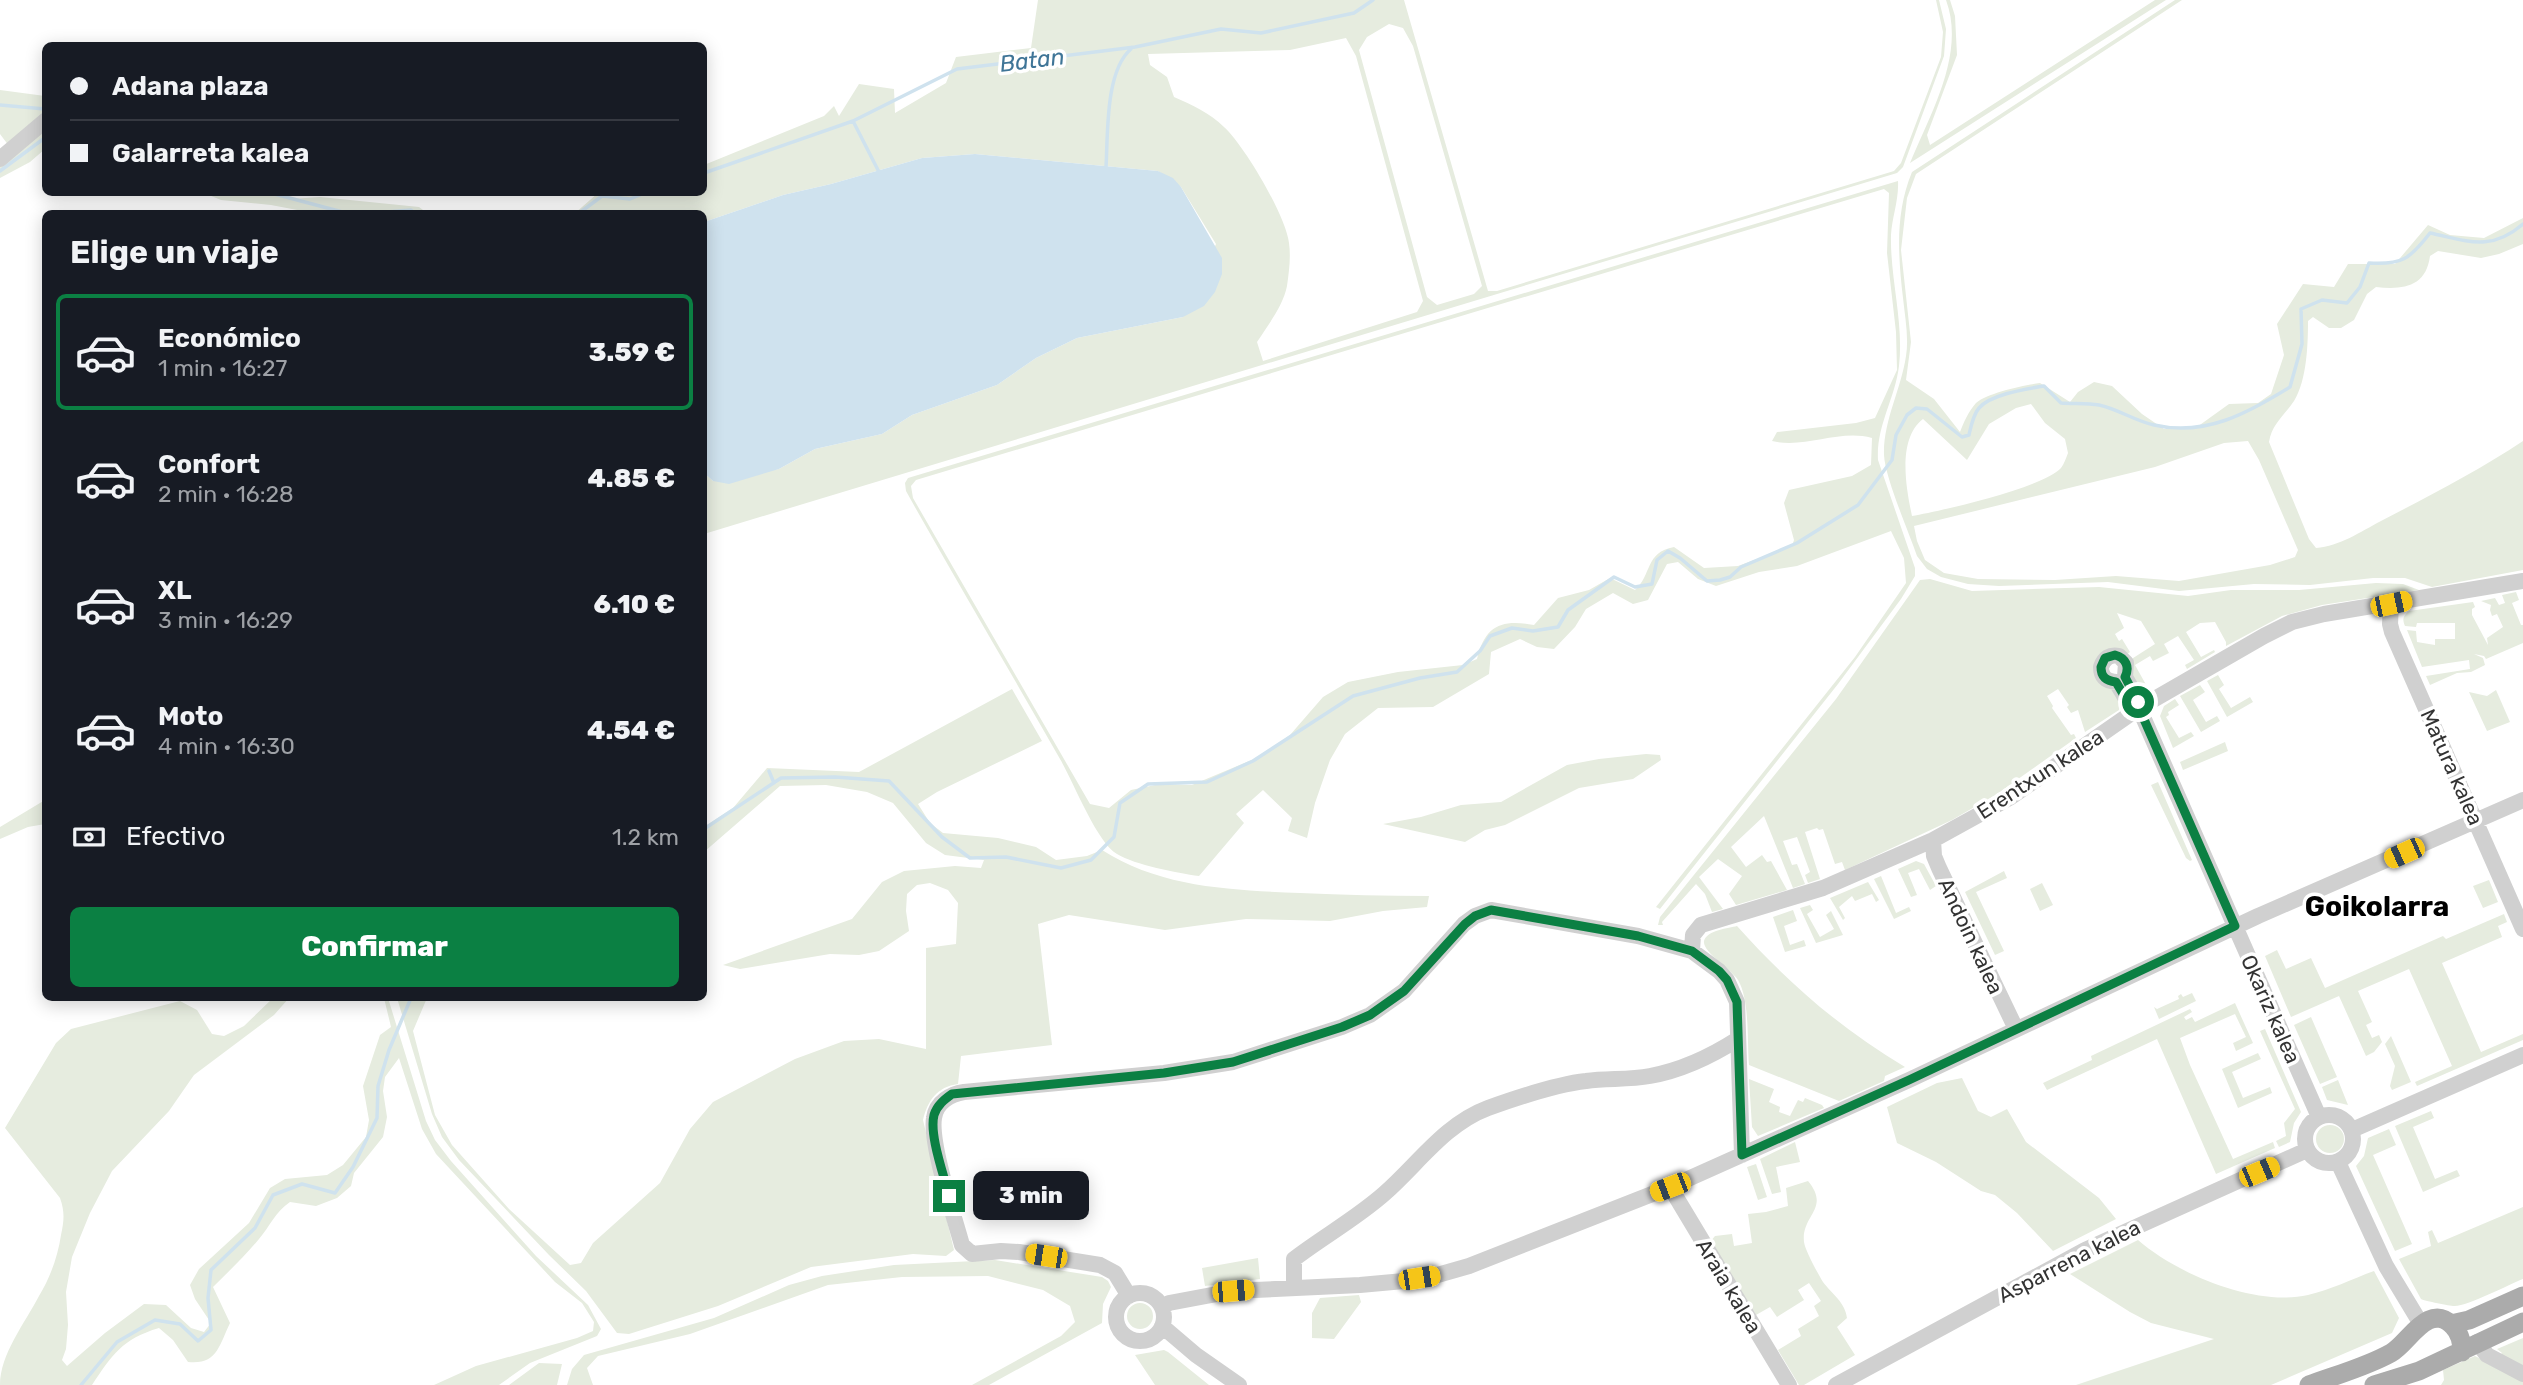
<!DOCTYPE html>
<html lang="es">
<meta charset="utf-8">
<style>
:root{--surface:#171b24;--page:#20242c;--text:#f1f3f6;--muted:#9ea1a6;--line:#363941;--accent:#0b8043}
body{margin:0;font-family:Rubik,sans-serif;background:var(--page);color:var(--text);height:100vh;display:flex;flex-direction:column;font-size:26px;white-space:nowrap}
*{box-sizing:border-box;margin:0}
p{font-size:23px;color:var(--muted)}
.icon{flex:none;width:38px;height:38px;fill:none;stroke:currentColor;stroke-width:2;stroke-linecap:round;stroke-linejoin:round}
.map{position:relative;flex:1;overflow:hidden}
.details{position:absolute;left:42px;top:210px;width:665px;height:791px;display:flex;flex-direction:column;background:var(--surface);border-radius:10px;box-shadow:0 4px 18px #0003}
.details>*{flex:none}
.guide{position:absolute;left:42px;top:42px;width:665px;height:154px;border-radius:10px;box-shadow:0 4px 18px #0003;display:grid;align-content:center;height:154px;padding:0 28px;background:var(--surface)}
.end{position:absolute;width:32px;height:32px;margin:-16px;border:9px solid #0b8043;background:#fff;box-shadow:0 0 0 4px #fff}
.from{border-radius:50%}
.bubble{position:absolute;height:49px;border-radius:10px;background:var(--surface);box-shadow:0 4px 18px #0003;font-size:23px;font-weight:800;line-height:49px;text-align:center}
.car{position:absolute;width:21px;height:42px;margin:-21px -10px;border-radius:9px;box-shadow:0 0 5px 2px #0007;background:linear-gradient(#f5c518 24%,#345 0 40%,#f5c518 0 76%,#345 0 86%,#f5c518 0)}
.guide b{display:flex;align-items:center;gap:24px;height:66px;font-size:26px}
.guide b+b{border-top:2px solid var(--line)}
.guide i{width:18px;height:18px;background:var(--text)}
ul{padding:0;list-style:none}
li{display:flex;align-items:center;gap:21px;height:116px;margin:0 14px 10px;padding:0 14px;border:4px solid transparent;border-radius:10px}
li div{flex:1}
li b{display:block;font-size:26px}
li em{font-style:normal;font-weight:800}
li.current{border-color:var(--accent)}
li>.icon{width:63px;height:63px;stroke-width:1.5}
h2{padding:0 28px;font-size:32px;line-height:84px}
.pay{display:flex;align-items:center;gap:18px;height:77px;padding:0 28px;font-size:26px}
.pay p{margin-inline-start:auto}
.button{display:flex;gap:14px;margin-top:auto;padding:14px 28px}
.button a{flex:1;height:80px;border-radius:10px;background:var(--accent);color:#fff;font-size:28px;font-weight:800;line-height:80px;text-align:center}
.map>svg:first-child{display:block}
.green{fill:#e6ecdf;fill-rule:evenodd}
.water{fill:#cfe2ee}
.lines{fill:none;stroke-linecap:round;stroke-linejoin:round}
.stream{stroke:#cfe2ee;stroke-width:3.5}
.minor{stroke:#d0d0d0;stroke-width:16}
.major{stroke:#ababab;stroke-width:19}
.route{stroke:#0b8043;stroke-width:9}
.labels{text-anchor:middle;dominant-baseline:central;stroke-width:7;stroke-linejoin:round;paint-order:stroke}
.street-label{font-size:21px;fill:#333;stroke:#fff}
.water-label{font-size:23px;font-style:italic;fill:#3f7597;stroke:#fff}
.district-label{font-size:28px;font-weight:bold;fill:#000;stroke:#fff}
</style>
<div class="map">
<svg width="2523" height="1385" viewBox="0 0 2523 1385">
<rect width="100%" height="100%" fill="#fff"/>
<path class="green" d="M1038 0H1404L1488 291H1497L1894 171 1901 163 1941 57 1943 32 1936 0H1939L1946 29 1944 56 1903 167 1897 173 704 534V473L713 481 779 469 815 449 882 434 912 415 997 385 1036 358 1077 338 1183 317 1216 244 1181 187 1158 171 975 154 922 158 831 184 783 195 704 222V214H574L598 193 704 192V165L824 116 834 106 839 116 859 84 894 89 895 113 946 83 956 57 1031 48ZM1389 24 1403 28 1413 46 1482 286 1474 294 1437 305 1427 297 1359 50 1367 37ZM1346 38 1356 56 1423 301 1417 312 1263 361 1257 342C1268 325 1283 306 1287 286 1289 272 1291 257 1289 243 1286 216 1244 145 1224 127 1210 113 1192 105 1174 97L1167 77 1150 65 1148 54 1290 50Z
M1946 0H1950L1955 16 1957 55 1927 135 1930 145 2155 0H2166L1910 163C1930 114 1966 54 1946 0Z
M2175 0H2182L1916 174 1907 198 1901 250 1911 342 1906 380 1934 399 1960 432C1964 422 1968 412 1976 403 1987 393 2024 385 2040 383L2070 402 2078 392 2094 382 2112 386 2142 414 2164 429 2197 427 2229 404 2258 403 2271 394 2284 355 2277 324 2303 284 2334 287 2348 264H2395L2428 225 2450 235 2484 238 2523 218V244L2499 254 2481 258 2438 251 2430 256C2426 287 2403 290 2376 287L2367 294 2354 320 2341 328H2329L2313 317 2308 321C2308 344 2307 380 2294 401 2284 416 2272 424 2269 442L2309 539 2316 548C2340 546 2360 532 2381 521 2429 496 2478 471 2523 441V570L2432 587 2405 578H2373L2310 585 2254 584 2179 591 2108 582 1999 586 1968 584 1941 577 1927 569 1917 556C1909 532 1885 478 1884 455 1883 421 1901 390 1906 356 1909 338 1905 317 1903 298 1898 255 1895 213 1912 172ZM2031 404 2045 423 2065 439 2068 453C2066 458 2064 464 2061 468 2042 488 1941 511 1912 516 1906 488 1897 439 1923 419L1967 460 1989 424 2016 408ZM2248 441 2259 460 2298 550 2295 557 2270 565 2179 581 2116 576 2055 580 1978 579 1944 573 1925 560 1917 541 1914 526 2155 467 2224 443Z
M0 90 45 96V115L9 146 0 134Z
M45 126V149L30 162 0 178V163Z
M1898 181C1899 200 1892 217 1891 235 1890 279 1904 322 1899 366 1895 399 1876 426 1878 460L1915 568V576L1901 599 1838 684 1660 909 1656 907 1855 657 1906 583 1904 558 1891 531 1797 566 1759 572 1716 586 1698 579 1678 562 1667 564 1648 600 1633 604 1613 593 1586 609 1575 627 1554 649 1537 647 1520 639 1491 652 1489 674 1433 707 1378 708 1345 734 1330 760 1315 803 1307 838 1288 831 1292 818 1263 790 1236 814 1244 823 1199 876C1177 873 1135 865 1117 854 1097 843 1073 781 1060 759 1009 669 956 581 906 491L905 483 908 478ZM1884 189 1889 193 1887 253 1896 332 1897 370 1875 418 1856 423 1777 432 1772 441C1805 449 1839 429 1872 438L1871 465 1852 476 1789 490 1784 503 1794 540 1792 546 1738 566 1704 568 1674 547C1645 552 1652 575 1635 590L1610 578 1589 590 1558 598 1534 625C1502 619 1485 625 1477 659L1463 665 1398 672 1348 682 1323 697 1290 735 1261 756 1192 785 1160 784 1131 790 1109 808 1090 804 913 498 911 486 916 480Z
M204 193H274L291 199 320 197 419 207 427 213H313L271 205 221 200Z
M1930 579 1972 591 2099 587 2188 596 2231 590H2299L2376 583 2403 584 2419 590 2322 605 2282 616 2226 646V642L2215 622 2200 623 2186 632 2201 657 2214 650 2215 652 2187 669 2185 665 2194 660 2178 636 2164 644 2169 653 2153 661 2150 656 2135 665 2149 690C2131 695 2131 673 2130 660L2155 644 2141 621 2117 613 2124 628 2115 634 2119 641 2122 639 2130 652 2126 655 2103 654 2113 689 2121 703 2119 710 2085 732 2078 710 2071 713 2067 707 2069 705 2058 689 2047 696 2053 706 2052 708 2071 735 2074 734 2076 738 1997 794 1952 820 1845 870 1842 862 1835 864 1823 829 1819 830 1817 828 1805 832 1820 879 1808 883 1805 875 1810 872 1797 837 1783 841 1792 865 1797 864 1805 884 1793 888 1764 816 1731 847 1746 867 1762 855 1767 862 1771 861 1787 890 1736 905 1729 894 1742 876 1718 859 1699 877 1723 909 1712 912 1705 894 1696 884 1662 922 1663 925H1658L1660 917 1836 699 1920 580Z
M2516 592 2519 600 2512 603 2521 625H2523V643L2486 659 2484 656 2474 654 2483 658 2485 665 2471 672 2457 673 2430 685 2426 676 2470 669 2469 660 2422 667 2407 630 2416 631 2417 642 2435 645V639H2455V623H2417L2416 627 2405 626C2402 619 2403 616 2409 611L2473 602 2475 607 2472 609V615L2488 645 2487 638 2503 627 2497 614 2492 616 2490 610 2491 605 2481 601 2495 598 2499 605 2505 603 2502 595Z
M2218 675 2224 685 2219 689 2231 708 2250 697 2253 702 2227 717 2207 681Z
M2200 685 2205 692 2193 700 2206 722 2217 716 2220 721 2201 732 2180 696Z
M1012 689 1042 741 937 792 918 804 930 823 943 833 998 838 1036 847 1056 860 1087 856 1102 850C1161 888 1232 890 1300 893 1343 895 1386 896 1429 896L1427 907 1383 911 1330 921 1246 919 1165 930 1069 915 1038 924 1052 1045 961 1056 958 1084C937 1087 928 1100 923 1120L954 1250 946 1256 913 1254 811 1267 718 1306 629 1334 617 1333 586 1291 549 1255 459 1160 442 1137 432 1114 397 998H427L413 1031 435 1115 452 1145 509 1209 570 1265 581 1263 593 1243 660 1183 690 1129 713 1102 795 1059 844 1041 879 1039 926 1049V948L956 944 958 903 948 890 930 883 917 885 907 894 906 911 909 931 879 951 859 955 830 954 740 969 723 965 852 919 882 882 904 871 955 866 981 868 984 860 945 855 926 843 893 803 867 792 826 785 780 786 704 852V827L733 808 767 768 859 772Z
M2496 690 2510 722 2487 731 2469 692 2487 696Z
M2175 699 2179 705 2168 712 2169 715 2166 717 2179 738 2191 732 2194 736 2173 748 2160 716 2164 706Z
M2225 742 2228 751 2183 770 2180 762Z
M1646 754 1660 755 1661 760 1633 779 1579 788 1505 825 1485 830 1465 842 1383 824 1421 817 1461 805 1501 802 1567 765 1599 759Z
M2158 782 2192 860 2190 861 2186 858 2151 785Z
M45 800V824L28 827 0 839V827Z
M1916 861 1924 864 1936 886 1930 890 1919 869 1908 873 1917 895 1911 897 1898 869Z
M2004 871 2007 878 1976 892 2004 951 1995 955 1965 892Z
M1881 876 1896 913 1909 907 1911 911 1894 919 1874 879Z
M2489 880 2498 902 2483 908 2473 886Z
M1868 882 1879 900 1876 902 1872 894 1855 901 1852 896 1839 907 1845 918 1843 920 1830 898Z
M2042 883 2053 905 2040 911 2030 889Z
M1810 905 1813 910 1807 914 1820 937 1834 929 1826 915 1831 911 1843 935 1816 943 1800 908Z
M1793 910 1797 921 1784 926 1790 945 1804 940 1806 946 1785 952 1773 917Z
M2504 914 2507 922 2498 926 2502 937 2442 963 2481 1052 2523 1034V1040L2417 1086 2415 1082 2452 1066 2409 969 2358 991 2372 1022 2366 1025 2372 1038 2379 1035 2382 1042 2374 1052 2366 1056 2339 996 2291 1017 2265 956 2277 950 2286 969 2311 958 2325 988 2443 936 2446 939Z
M1737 926C1787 982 1841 1029 1905 1067L1885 1076 1884 1081 1839 1101 1749 1065C1747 1042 1750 1000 1738 980 1731 969 1702 952 1704 941 1707 930 1729 928 1737 926Z
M2192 993 2196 1001 2159 1019 2154 1007 2157 1009 2179 999 2178 996 2181 994 2183 997Z
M273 998H289L274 1015 194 1075 169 1111 112 1171 90 1213 72 1257 66 1292 68 1325 66 1349 62 1360 67 1366 105 1333 144 1304 166 1305 191 1328 204 1332 211 1323 195 1299 190 1285 199 1269 249 1223 270 1188 285 1179 327 1175 343 1165 366 1137 369 1120 363 1086 380 1035 391 1027 384 998H388L426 1121 435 1140 451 1161 536 1256 588 1305 601 1329 597 1336 530 1363 499 1385H434L476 1366 577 1338 593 1331 594 1322 582 1303 555 1282 436 1154 422 1129 399 1058 385 1077 383 1091 387 1117 383 1137 354 1173 351 1186 337 1198 316 1206 290 1202C275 1212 270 1226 259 1239 245 1256 229 1271 213 1287L230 1323C219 1346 217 1365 188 1362L173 1340 159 1328C122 1339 112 1355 92 1385H0C0 1354 25 1323 39 1296 50 1278 58 1256 61 1235 64 1221 65 1212 60 1198L5 1128 56 1043 71 1029 180 1001 197 1010 212 1034 224 1036 244 1026Z
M2235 1003 2253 1043 2236 1051 2233 1043 2246 1037 2235 1014 2180 1038 2190 1065 2233 1159 2273 1142 2275 1148 2216 1174 2157 1039 2047 1090 2043 1083 2092 1060 2091 1056 2190 1009 2192 1012 2184 1017 2186 1020 2192 1017 2195 1022Z
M2311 1017 2337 1077 2320 1084 2294 1025Z
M2265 1029 2301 1112 2294 1123 2290 1142 2279 1147 2276 1141 2286 1136 2284 1123 2295 1109 2260 1031Z
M2391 1036 2411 1082 2392 1090 2390 1086 2395 1066 2385 1044Z
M2258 1053 2261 1059 2232 1072 2243 1098 2270 1087 2272 1093 2238 1108 2222 1069Z
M1962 1078 1978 1111 1991 1117 2007 1109 2026 1142 2099 1198 2116 1219 2053 1251 2017 1213 1995 1195 1981 1191 1936 1162 1897 1143 1887 1107 1937 1083Z
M1749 1079 1774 1089 1769 1102 1780 1107 1779 1112 1790 1116 1798 1100 1803 1102 1805 1098 1822 1105 1824 1108 1758 1136 1752 1127Z
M2338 1080 2348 1105 2327 1100 2322 1087Z
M2431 1111 2434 1118 2413 1127 2435 1179 2457 1170 2460 1176 2423 1192 2395 1126Z
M2316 1139a14 14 0 1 1 28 0a14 14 0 1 1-28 0Z
M2389 1129 2396 1145 2373 1155 2412 1244 2395 1251 2356 1166 2364 1156 2368 1138Z
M1795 1142 1800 1162 1776 1167 1781 1192 1772 1194 1760 1159Z
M1756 1164 1767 1197 1758 1200 1747 1167Z
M1808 1181C1831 1209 1801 1215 1804 1242 1805 1250 1818 1274 1823 1282 1832 1294 1845 1302 1847 1318L1837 1327 1855 1355 1804 1385H1799L1778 1350 1801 1336 1798 1329 1819 1316 1814 1306 1821 1301 1809 1283 1798 1290 1804 1300 1777 1317 1770 1307 1756 1315 1710 1242 1715 1236 1732 1234 1734 1246 1752 1243 1748 1214 1766 1212 1788 1206 1786 1188Z
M2523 1207V1279C2510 1284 2466 1307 2454 1306 2450 1306 2425 1301 2421 1299L2399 1259 2431 1246 2428 1232 2432 1230 2438 1243Z
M2138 1240C2177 1274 2255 1307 2308 1295 2330 1290 2352 1279 2374 1271L2399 1318 2392 1333 2271 1385H2076L2214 1339 2151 1323 2130 1312 2070 1274Z
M1258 1258 1260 1279 1205 1286 1202 1268Z
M995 1260 1102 1277 1108 1281 1111 1287 1103 1304 1102 1323 989 1385H972L1061 1336 1075 1322 1070 1306 1043 1290 988 1276 902 1277 828 1285 690 1334 598 1356 587 1368 593 1385H567L572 1369 584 1355 714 1318 789 1285 822 1276 894 1265Z
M1359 1295 1361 1302 1334 1339 1312 1338V1313L1320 1298Z
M1127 1316a13 13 0 1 1 26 0a13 13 0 1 1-26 0Z
M2523 1338V1369L2500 1355 2502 1353 2497 1349Z
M1164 1350 1168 1352 1209 1385H1155L1135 1355Z
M2475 1356 2523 1380V1385H2441L2444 1380 2443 1370Z
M539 1363 562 1364 557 1385H509Z"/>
<path class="water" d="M975 154 1158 171 1173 178 1181 187 1222 258V274L1215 292 1204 306 1183 317 1077 338 1036 358 997 385 912 415 882 434 815 449 779 469 729 484 713 481 704 473V222L783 195 831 184 922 158Z"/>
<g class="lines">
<path class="stream" d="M0 105 45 109
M853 121 879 172
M1106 167C1108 135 1105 71 1131 49
M0 171 46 137
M704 173 853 121 957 69 1135 47 1221 29 1261 33 1354 13 1373 0
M267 192 350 214
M362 214 411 210 416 214
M578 214 602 196 630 199 647 192
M769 771 774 783
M704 829 781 778 835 777 889 781 942 837 970 858 1006 857 1061 868 1091 860 1114 837 1120 803 1148 784 1207 782 1253 761 1353 696 1420 678 1457 672 1480 651 1490 636 1512 628 1533 631 1558 627 1568 610 1614 577 1635 587 1652 584 1657 560 1668 551 1680 558 1707 581 1720 580 1730 577 1741 567 1797 543 1858 505 1892 460 1896 435 1907 415 1916 408 1927 409 1962 437 1969 435C1971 426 1973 415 1979 408 1991 394 2027 389 2044 386L2061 403C2073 404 2087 403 2099 405 2118 409 2135 421 2154 425 2205 437 2248 413 2290 387L2302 344 2301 309 2322 300 2347 303 2360 287 2369 263C2402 265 2410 259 2430 233 2468 241 2491 252 2523 224
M81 1385 117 1342 155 1320 180 1324 198 1341 211 1330 208 1298 211 1270 255 1228 273 1195 302 1184 335 1193 353 1167 377 1118 378 1086 389 1050 411 998"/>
<path class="minor" d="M0 159 46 120
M2391 604 2390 624 2392 632 2523 929
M2139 708 2129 704 2116 682C2106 681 2101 677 2101 667 2104 658 2110 654 2119 656L2126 663 2125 677 2136 696 2139 708 2319 1117
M1933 840 1934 856 1939 868 2016 1029
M1692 951 1693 935 1701 925 1823 888 1933 840 2011 797 2139 708 2172 689 2264 636 2292 622 2324 614 2523 581
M2305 1139a24 24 0 1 1 48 0a24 24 0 1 1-48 0Z
M2352 1130 2523 1055
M2338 1162 2386 1266 2421 1324
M1670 1187 1789 1385
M1294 1287V1259C1324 1236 1357 1218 1385 1193 1418 1164 1445 1124 1488 1108 1513 1099 1559 1084 1586 1081 1607 1078 1628 1080 1650 1076 1683 1070 1710 1057 1738 1039
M1116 1317a24 24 0 1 1 48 0a24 24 0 1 1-48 0Z
M1129 1296 1115 1273 1100 1265 1019 1252 1001 1251 972 1254 962 1245C954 1216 930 1144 934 1118 936 1102 951 1094 964 1092L1164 1073 1233 1062 1342 1027 1370 1015 1404 991 1464 924 1475 916 1491 910 1638 936 1692 951 1719 971 1727 980 1737 1002 1742 1155
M1162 1308 1169 1303 1233 1291 1360 1285 1404 1281 1434 1276 1469 1266 1670 1187 1909 1080 2258 916 2523 800
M1162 1326 1196 1355 1239 1385
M2477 1342 2487 1355 2523 1374
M1836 1385 2085 1250 2307 1150"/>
<path class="major" d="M2451 1324 2469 1320 2523 1296
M2309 1385C2336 1375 2366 1367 2391 1353 2409 1343 2428 1301 2453 1326 2460 1333 2462 1342 2462 1352
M2374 1385 2419 1371 2523 1322"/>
</g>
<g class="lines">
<path class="route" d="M949 1196C944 1175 929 1135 934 1115 937 1105 945 1099 952 1094L1164 1073 1233 1062 1342 1027 1370 1015 1404 991 1465 924 1475 916 1491 910 1638 936 1692 951 1719 971 1727 980 1737 1002 1742 1155 1909 1080 2235 926 2139 708 2129 704 2116 682C2106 681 2101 677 2101 667L2105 658 2115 655C2126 658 2130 667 2125 677L2138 702"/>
</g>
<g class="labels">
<g class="street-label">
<text transform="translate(2452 767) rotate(66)">Matura kalea</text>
<text transform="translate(2040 774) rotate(-33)">Erentxun kalea</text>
<text transform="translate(1971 936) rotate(65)">Andoin kalea</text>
<text transform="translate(2271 1009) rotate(66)">Okariz kalea</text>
<text transform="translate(2069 1261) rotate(-27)">Asparrena kalea</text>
<text transform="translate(1729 1286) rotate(59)">Araia kalea</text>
</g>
<g class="water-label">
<text transform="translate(1032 60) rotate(-7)">Batan</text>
</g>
<g class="district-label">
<text x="2377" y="906">Goikolarra</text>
</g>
</g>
</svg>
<i class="end from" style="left:2138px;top:702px"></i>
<i class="end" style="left:949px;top:1196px"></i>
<div class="bubble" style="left:973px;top:1171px;width:116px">3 min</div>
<i class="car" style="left:2391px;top:604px;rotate:78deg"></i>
<i class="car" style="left:2404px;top:853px;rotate:246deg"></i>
<i class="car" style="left:2259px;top:1172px;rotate:67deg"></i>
<i class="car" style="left:1670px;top:1187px;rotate:249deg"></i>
<i class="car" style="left:1046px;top:1256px;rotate:279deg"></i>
<i class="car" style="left:1419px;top:1278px;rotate:81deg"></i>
<i class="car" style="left:1233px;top:1291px;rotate:85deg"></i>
<div class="guide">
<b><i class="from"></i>Adana plaza</b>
<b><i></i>Galarreta kalea</b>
</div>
<section class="details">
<h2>Elige un viaje</h2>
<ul>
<li class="current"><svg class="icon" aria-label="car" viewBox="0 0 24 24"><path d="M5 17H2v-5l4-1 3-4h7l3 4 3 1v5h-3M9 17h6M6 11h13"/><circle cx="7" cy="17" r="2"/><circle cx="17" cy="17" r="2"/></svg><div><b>Económico</b><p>1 min · 16:27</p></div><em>3.59 €</em></li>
<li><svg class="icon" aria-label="car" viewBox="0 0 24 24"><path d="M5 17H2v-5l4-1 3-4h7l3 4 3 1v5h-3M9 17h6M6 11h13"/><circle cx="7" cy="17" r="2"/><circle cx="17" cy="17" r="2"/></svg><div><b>Confort</b><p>2 min · 16:28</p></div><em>4.85 €</em></li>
<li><svg class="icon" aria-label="car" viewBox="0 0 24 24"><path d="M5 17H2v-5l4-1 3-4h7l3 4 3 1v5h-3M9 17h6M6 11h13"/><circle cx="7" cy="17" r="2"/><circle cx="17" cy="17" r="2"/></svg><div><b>XL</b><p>3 min · 16:29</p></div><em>6.10 €</em></li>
<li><svg class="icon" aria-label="car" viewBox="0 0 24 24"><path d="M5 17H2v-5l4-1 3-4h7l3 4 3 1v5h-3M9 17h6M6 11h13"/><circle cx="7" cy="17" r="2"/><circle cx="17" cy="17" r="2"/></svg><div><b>Moto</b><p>4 min · 16:30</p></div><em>4.54 €</em></li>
</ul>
<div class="pay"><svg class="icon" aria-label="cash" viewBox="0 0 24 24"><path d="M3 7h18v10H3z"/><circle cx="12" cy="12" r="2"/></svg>Efectivo<p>1.2 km</p></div>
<div class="button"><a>Confirmar</a></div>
</section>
</div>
